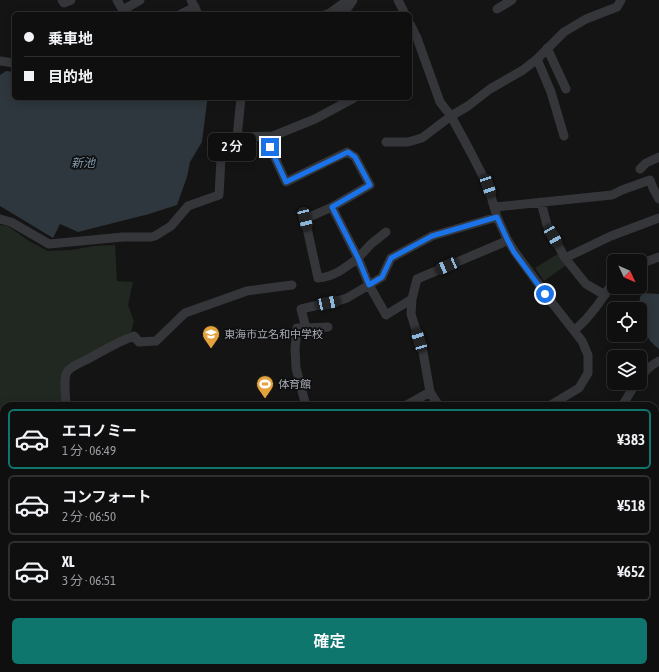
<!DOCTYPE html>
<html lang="ja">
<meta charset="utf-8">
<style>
:root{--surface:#0f0f10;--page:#181819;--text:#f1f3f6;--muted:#9b9c9f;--line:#2f2f30;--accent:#0f766e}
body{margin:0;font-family:"Asap Condensed","Noto Sans JP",sans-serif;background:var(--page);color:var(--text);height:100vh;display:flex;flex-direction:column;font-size:15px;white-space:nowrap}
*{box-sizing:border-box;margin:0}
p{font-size:13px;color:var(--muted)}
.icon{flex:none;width:22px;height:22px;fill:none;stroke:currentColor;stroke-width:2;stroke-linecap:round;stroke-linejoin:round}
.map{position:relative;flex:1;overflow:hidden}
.panel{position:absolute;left:0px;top:402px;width:659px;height:270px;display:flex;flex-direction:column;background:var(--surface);border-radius:12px 12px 0 0;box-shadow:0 2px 10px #0003,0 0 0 1px var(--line)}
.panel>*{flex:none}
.top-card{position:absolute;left:12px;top:12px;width:400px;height:88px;border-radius:6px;box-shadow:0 2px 10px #0003,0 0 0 1px var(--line);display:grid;align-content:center;height:88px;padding:0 12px;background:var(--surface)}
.needle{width:26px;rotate:134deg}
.tools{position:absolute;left:607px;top:254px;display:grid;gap:8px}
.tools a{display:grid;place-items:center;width:40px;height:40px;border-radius:6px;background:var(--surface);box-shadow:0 2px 10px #0003,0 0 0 1px var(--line);font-size:20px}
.end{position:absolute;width:18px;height:18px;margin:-9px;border:5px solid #1a73e8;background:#fff;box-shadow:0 0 0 2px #fff}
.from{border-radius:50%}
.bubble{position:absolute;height:28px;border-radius:6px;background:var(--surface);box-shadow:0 2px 10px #0003,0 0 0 1px var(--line);font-size:13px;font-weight:600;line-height:28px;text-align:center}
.car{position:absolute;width:12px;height:24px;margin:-12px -6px;border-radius:5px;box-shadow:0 0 3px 1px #0007;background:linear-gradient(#222 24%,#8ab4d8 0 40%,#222 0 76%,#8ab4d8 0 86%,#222 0)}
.top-card b{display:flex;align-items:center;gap:14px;height:38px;font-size:15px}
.top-card b+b{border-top:1px solid var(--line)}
.top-card i{width:10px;height:10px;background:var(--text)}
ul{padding:7px 0 0;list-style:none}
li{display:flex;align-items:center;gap:12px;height:60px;margin:0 8px 6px;padding:0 4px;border:2px solid var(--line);border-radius:6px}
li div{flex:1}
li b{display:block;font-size:15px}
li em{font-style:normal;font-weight:600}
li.current{border-color:var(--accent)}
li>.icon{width:36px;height:36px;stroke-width:1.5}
.button{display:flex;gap:8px;margin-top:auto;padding:8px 12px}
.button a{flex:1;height:46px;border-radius:6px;background:var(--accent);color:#fff;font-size:16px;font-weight:600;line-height:46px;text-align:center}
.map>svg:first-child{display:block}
.green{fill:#202821}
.water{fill:#2e373d}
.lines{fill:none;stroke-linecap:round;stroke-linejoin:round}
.minor{stroke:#35363a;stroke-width:9}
.route{stroke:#1a73e8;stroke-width:5}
.labels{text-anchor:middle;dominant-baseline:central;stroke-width:3.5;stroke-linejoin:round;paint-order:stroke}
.poi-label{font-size:11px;fill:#a6acb5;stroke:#0f0f10;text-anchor:start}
.water-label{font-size:12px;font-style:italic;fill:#809bad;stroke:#0f0f10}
</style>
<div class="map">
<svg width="659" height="672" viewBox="0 0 659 672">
<rect width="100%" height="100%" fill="#141415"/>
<path class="green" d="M0 225 8 226 29 241 48 251 71 250 94 246 115 245 117 281 133 282 128 305 134 321 131 332 111 344 68 367 62 406H4V446L0 448Z
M561 252 569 263 544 281 535 268Z
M262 668H458L460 672H255Z"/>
<path class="water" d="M6 71 14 72V98H207V102L202 142 190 162 187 177 177 205 149 214 78 232 60 224 53 238 0 206V75Z
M643 293 659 294V349C646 340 640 325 640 309H639L640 297Z
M467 668H515L514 672H466Z"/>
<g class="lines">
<path class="minor" d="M62 0 64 3 71 0
M117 0 125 14
M191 0 198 14
M398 0 405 14
M497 9 512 0
M123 10 140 0
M181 14 195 7
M327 14 330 13 348 0
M343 14 349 6 353 0
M410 24 417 38 440 102 451 116 470 151 488 186 497 217 507 239 515 252 553 304 582 341 588 355V373L579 388 549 406
M547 48 566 89
M537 59 551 92 564 136
M0 61 14 63
M241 98 237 137 273 136 315 119 354 98
M273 136 270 147 286 182 347 152 355 157 370 185 332 207 305 219 318 278C334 277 345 268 358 258L369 285 382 277 391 258 432 236 497 217
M386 142H408L422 138 451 116 468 106 490 89 523 70 537 59 564 32 586 19 617 7 621 0
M640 169 646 163 659 157
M541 202 547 225 565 258 586 284 605 295
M332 207 358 258 371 244 386 232
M495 207 612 195 622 190 650 180 653 188 659 199
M0 219 11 222 49 244 123 237H151L155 236 171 226 188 206 219 195 221 158 237 137
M565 258 611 236 659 218
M640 264 659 257
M306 328 328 327
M574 331C592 315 601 301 614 280
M640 378C645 371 651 365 659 361
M66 406C66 398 63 378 67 372 71 366 80 363 86 360 101 352 117 342 134 336L139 342 156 341 185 313 247 291 292 285
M306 406 296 368 295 349 297 328H306L301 309 341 300 347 298 369 285 386 315 412 299
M405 406 430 392
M439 406 430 392 423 352 411 314 412 299 417 279 502 243 507 239
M622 406 636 383
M655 549H659
M203 668 207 672
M226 672 231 668"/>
</g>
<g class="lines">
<path class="route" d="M270 147 286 182 348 152 355 157 370 185 332 207 358 258 369 285 382 277 391 258 432 236 497 217 507 239 514 252 545 294"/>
</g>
<defs>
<g id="school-pin" transform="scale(0.9)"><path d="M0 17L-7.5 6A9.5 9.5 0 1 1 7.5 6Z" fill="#e4a23d" stroke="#0f0f10"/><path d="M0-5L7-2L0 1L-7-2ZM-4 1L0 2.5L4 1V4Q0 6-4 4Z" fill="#fff"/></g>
<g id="stadium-pin" transform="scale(0.9)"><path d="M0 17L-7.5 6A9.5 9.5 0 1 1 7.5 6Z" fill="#e4a23d" stroke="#0f0f10"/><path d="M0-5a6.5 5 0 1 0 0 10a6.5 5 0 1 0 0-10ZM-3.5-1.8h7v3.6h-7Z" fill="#fff"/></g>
</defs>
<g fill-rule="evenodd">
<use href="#school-pin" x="211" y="334"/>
<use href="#stadium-pin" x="265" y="384"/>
</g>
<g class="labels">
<g class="poi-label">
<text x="224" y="334">東海市立名和中学校</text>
<text x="278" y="384">体育館</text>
</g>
<g class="water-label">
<text x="83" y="163">新池</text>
</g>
</g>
</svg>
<div class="tools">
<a><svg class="needle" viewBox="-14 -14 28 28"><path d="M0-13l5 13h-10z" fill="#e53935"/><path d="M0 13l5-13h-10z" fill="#9b9c9f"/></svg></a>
<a><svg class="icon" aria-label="locate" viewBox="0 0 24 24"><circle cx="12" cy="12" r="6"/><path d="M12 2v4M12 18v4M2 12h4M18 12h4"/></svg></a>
<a><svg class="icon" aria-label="layers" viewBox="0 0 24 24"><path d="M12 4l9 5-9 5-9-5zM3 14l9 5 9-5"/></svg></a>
</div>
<i class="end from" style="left:545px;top:294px"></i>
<i class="end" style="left:270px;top:147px"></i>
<div class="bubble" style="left:208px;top:133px;width:48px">2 分</div>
<i class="car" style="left:488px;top:186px;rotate:161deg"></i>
<i class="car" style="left:305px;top:219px;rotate:166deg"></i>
<i class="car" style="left:553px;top:236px;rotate:150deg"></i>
<i class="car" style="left:447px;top:266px;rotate:247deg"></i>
<i class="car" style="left:328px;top:303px;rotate:78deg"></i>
<i class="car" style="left:419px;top:340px;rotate:343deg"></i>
<div class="top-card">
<b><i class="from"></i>乗車地</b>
<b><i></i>目的地</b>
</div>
<section class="panel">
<ul>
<li class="current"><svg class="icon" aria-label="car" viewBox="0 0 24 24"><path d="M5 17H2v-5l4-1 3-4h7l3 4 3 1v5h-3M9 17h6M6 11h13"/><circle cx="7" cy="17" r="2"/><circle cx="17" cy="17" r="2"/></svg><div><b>エコノミー</b><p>1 分 · 06:49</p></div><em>¥383</em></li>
<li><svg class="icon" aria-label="car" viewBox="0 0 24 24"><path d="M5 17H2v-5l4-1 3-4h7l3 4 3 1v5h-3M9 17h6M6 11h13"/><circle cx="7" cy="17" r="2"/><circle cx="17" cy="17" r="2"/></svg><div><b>コンフォート</b><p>2 分 · 06:50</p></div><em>¥518</em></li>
<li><svg class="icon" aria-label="car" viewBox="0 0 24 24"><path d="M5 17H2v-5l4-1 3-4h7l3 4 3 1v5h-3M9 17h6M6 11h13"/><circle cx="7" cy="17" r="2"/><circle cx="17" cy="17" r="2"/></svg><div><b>XL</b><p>3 分 · 06:51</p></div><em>¥652</em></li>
</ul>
<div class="button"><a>確定</a></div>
</section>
</div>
